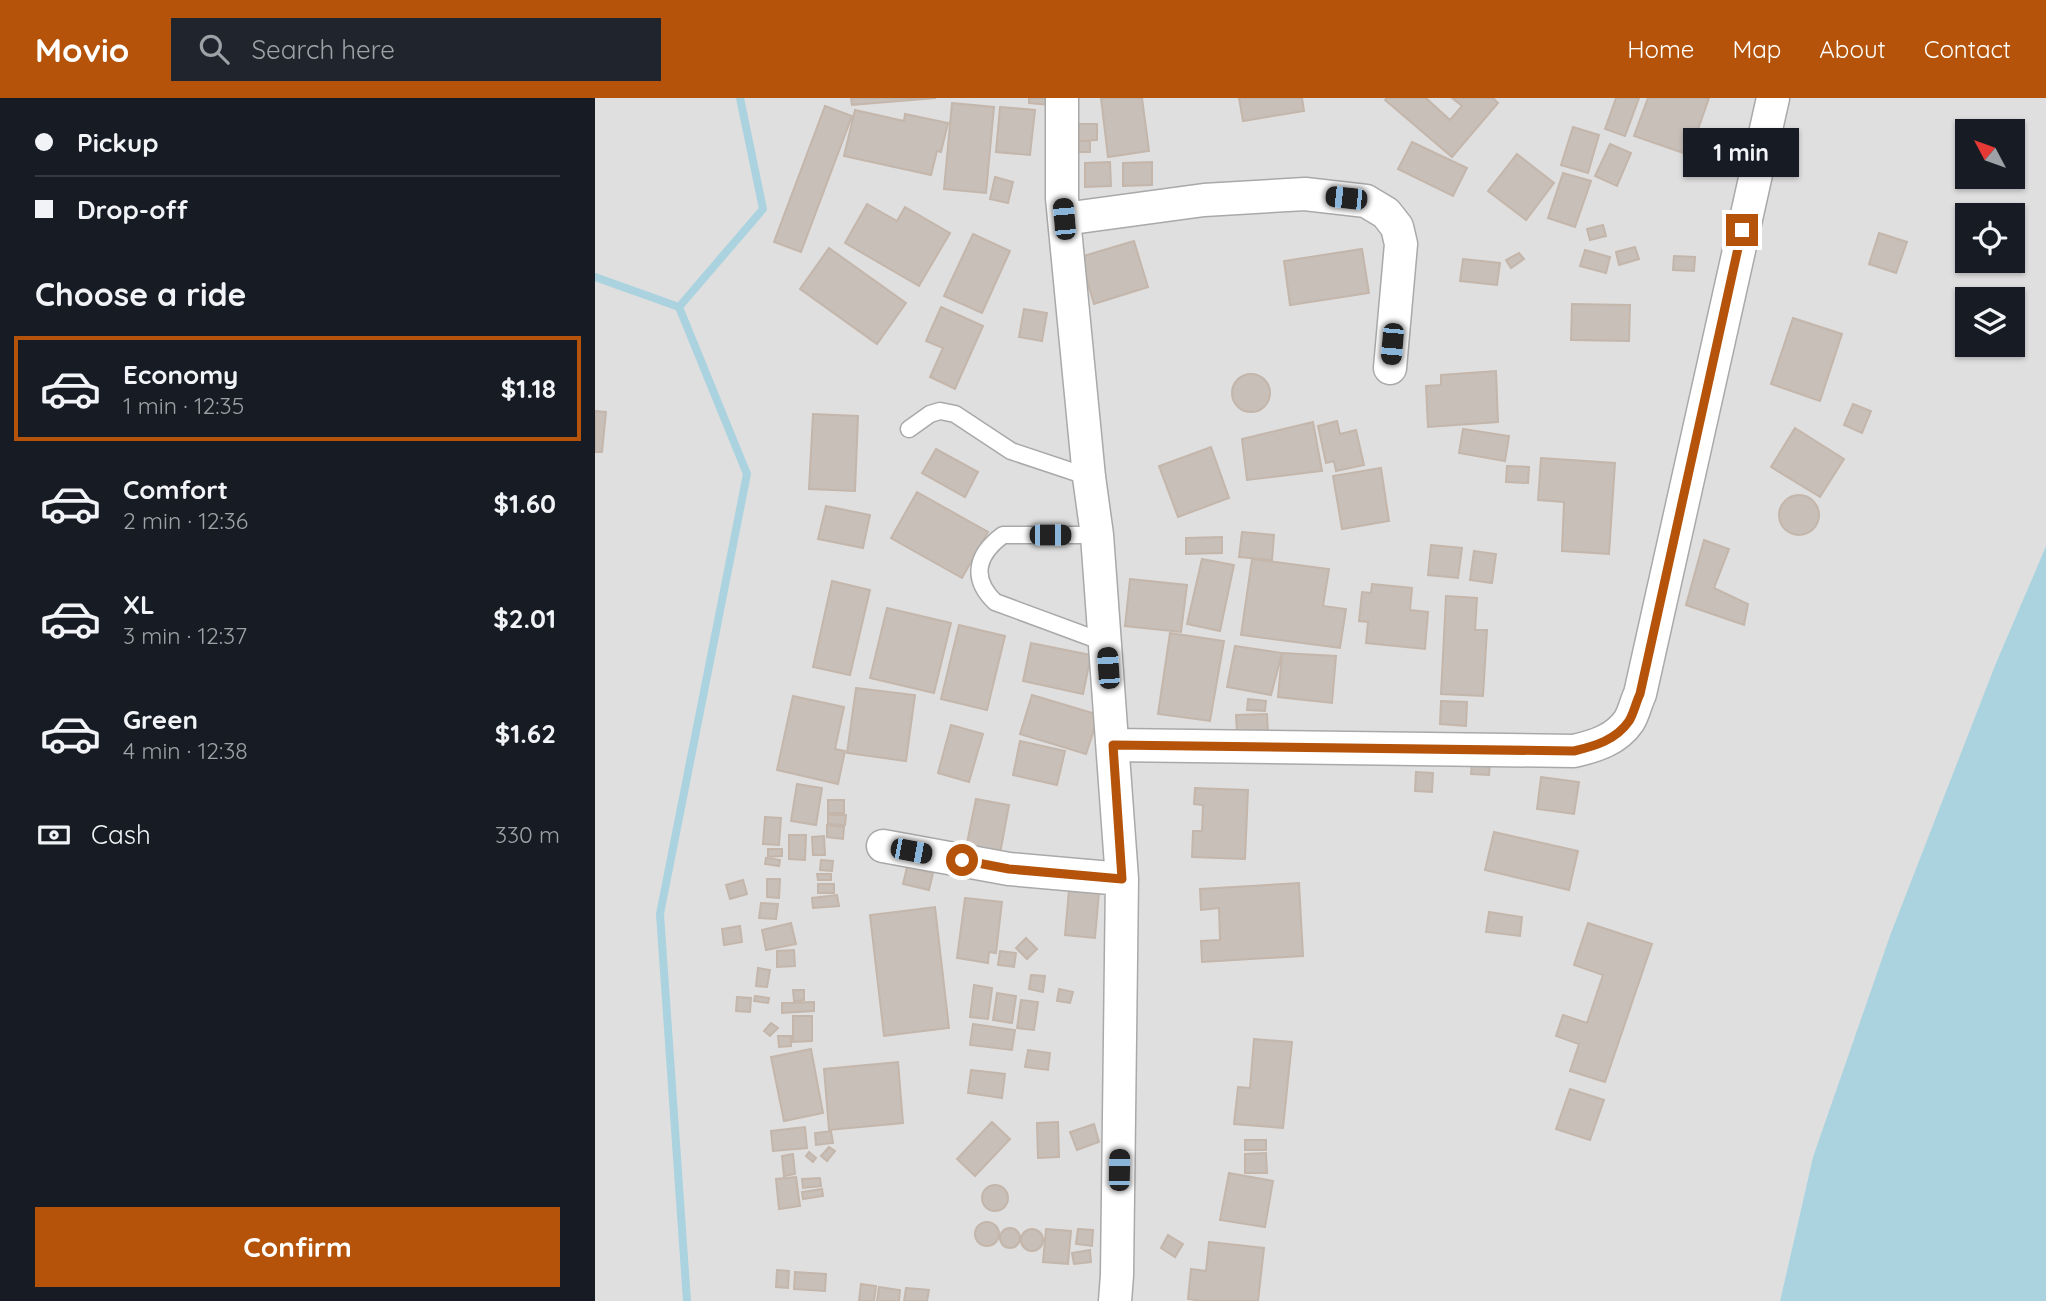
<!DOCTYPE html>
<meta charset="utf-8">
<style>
:root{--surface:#171b24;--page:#20242c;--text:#f1f3f6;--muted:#9ea1a6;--line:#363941;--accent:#b45309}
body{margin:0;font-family:Quicksand,sans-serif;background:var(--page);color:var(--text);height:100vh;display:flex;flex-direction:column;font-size:26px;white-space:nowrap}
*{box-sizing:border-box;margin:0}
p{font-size:23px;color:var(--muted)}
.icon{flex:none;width:38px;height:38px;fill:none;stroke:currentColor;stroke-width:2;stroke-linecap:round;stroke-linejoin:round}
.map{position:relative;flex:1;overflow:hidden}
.panel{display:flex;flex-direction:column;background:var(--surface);width:595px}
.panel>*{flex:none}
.guide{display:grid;align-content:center;height:154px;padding:0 35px;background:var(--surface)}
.needle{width:46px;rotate:311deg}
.buttons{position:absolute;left:1360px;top:21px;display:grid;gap:14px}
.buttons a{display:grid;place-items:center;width:70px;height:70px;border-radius:0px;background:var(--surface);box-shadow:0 2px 5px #0004;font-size:35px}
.end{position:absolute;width:32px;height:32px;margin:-16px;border:9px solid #b45309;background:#fff;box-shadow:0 0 0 4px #fff}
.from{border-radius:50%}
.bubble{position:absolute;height:49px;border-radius:0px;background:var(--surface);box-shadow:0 2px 5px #0004;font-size:23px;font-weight:800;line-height:49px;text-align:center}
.car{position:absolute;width:21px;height:42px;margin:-21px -10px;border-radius:9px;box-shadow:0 0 5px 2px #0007;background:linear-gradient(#222 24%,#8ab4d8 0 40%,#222 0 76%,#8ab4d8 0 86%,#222 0)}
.guide b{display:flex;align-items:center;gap:24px;height:66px;font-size:26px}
.guide b+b{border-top:2px solid var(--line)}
.guide i{width:18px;height:18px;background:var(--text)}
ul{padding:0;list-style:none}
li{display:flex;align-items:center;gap:21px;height:105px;margin:0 14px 10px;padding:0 21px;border:4px solid transparent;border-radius:0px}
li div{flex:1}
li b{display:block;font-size:26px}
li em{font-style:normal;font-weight:800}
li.on{border-color:var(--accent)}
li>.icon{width:63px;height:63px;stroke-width:1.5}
h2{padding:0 35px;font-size:32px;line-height:84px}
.pay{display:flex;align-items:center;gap:18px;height:77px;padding:0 35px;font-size:26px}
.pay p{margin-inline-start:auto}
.cta{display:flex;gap:14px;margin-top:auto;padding:14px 35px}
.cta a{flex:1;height:80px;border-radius:0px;background:var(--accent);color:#fff;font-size:28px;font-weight:800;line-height:80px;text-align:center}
header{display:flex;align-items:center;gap:42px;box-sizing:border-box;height:98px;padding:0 35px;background:var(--accent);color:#fff}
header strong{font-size:33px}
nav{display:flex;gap:38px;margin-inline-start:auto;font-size:24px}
.search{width:490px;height:63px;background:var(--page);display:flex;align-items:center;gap:18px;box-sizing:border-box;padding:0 24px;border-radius:0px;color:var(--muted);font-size:26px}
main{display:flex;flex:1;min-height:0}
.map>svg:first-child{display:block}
.residential{fill:#e0dfdf;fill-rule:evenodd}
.water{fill:#aad3df}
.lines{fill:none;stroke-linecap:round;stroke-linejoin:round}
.stream{stroke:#aad3df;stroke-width:8}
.building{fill:#c7bfb8;stroke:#c4b6ab;stroke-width:2}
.service-casing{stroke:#a9a9a9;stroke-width:19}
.minor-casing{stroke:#a9a9a9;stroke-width:35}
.service{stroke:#fff;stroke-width:16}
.minor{stroke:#fff;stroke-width:32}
.route{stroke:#b45309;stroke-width:9}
</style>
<header>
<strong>Movio</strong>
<div class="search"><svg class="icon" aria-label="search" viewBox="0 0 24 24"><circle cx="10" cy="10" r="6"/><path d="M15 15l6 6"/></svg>Search here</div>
<nav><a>Home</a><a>Map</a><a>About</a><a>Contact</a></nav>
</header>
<main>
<section class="panel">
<div class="guide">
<b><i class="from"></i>Pickup</b>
<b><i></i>Drop-off</b>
</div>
<h2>Choose a ride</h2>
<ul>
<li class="on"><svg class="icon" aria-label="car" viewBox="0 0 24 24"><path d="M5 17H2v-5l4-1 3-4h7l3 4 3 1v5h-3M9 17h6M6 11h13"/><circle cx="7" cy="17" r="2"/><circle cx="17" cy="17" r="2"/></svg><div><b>Economy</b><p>1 min · 12:35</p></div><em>$1.18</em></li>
<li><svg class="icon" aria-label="car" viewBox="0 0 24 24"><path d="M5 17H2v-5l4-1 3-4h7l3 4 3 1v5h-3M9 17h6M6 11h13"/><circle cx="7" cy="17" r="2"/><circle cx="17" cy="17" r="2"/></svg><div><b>Comfort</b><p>2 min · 12:36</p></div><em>$1.60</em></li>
<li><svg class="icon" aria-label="car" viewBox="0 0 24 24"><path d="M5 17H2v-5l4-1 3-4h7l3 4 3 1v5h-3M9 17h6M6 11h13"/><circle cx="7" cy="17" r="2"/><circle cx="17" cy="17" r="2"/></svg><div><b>XL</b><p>3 min · 12:37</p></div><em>$2.01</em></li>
<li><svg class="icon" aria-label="car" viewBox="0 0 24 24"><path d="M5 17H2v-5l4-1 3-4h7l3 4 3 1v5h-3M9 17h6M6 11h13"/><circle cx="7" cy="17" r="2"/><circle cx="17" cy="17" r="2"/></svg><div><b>Green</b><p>4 min · 12:38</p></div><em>$1.62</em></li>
</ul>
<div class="pay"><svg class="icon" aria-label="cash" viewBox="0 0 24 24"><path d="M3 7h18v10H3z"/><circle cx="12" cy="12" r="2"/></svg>Cash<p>330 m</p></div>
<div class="cta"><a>Confirm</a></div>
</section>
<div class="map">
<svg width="1451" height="1203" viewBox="0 0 1451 1203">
<rect width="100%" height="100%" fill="#f2efe9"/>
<path class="residential" d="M0 0H1451V448L1401 565 1218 1059 1185 1203H0ZM1372 33H1418V79H1372ZM1372 117H1418V163H1372ZM1372 201H1418V247H1372Z"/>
<path class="water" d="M1451 448V1203H1185L1218 1059 1296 835 1401 565Z"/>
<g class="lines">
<path class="stream" d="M0 179 84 209 152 376 65 816 92 1203
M84 209 168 111 145 0"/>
</g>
<path class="building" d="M256 0H341L257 7Z
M434 0H455V7L434 5Z
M506 0H547L554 53 513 59Z
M644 0H707L709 13 648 23Z
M792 0H831L855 22 867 8 857 0H898L903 5 857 59 790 2Z
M1021 0H1044L1030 38 1010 31Z
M1053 0H1114L1094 57 1039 38Z
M357 5 399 9 391 95 349 91Z
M230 8 257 18 206 154 179 144Z
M405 9 440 12 435 57 401 54Z
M260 12 309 23 310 16 353 25 346 54 342 53 336 77 249 58Z
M484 26H502V42L484 43Z
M978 29 1004 37 993 75 966 67Z
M484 43H495V54H484Z
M817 44 872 70 858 98 803 71Z
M1015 46 1036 55 1022 88 1000 78Z
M1131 53 1137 54 1131 77 1125 75Z
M922 56 959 85 931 122 893 93Z
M515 64 516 88 490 89V65Z
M557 64V87L528 88V65Z
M968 75 996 83 980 129 953 120Z
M400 79 418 84 413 105 395 101Z
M272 106 302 123 310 109 355 135 324 188 250 145Z
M1008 127 1011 138 995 142 992 131Z
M1284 135 1312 144 1301 175 1274 166Z
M378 136 415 153 387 215 349 198Z
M539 143 553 189 499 206 485 159Z
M1040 149 1044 161 1024 167 1021 154Z
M234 150 311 205 282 246 205 191Z
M767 151 774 195 695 207 689 163Z
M990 152 1015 159 1011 175 985 168Z
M924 155 929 161 916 170 911 162Z
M1079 158 1100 159 1099 173 1078 172Z
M868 161 905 165 902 187 865 183Z
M977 206 1035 207 1034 243 976 242Z
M346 209 388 228 360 291 335 279 348 250 331 243Z
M429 211 452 215 447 243 424 239Z
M1198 220 1247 236 1225 303 1176 286Z
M901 273 903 324 833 329 831 288 846 287V277Z
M637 295a19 19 0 1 1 38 0a19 19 0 1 1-38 0Z
M1258 306 1276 313 1267 335 1249 327Z
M0 313 11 314 7 354H0Z
M218 316 263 318 260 393 214 391Z
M742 323 745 336 761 332 769 367 741 373 739 363 731 365 723 328Z
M718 324 727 373 652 382 647 341Z
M1200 330 1249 361 1225 399 1176 369Z
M868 331 914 338 910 363 864 355Z
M616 349 634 400 583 419 564 368Z
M341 351 383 374 370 399 327 375Z
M946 360 1020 365 1014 456 967 453 969 404 943 402Z
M912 368 934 369 933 385 911 384Z
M786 370 794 423 747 431 738 378Z
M322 394 393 434 367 480 296 440Z
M1184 417a20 20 0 1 1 40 0a20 20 0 1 1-40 0Z
M231 408 275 417 268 450 223 441Z
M647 434 679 437 677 462 644 459Z
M627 439V455L591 456V440Z
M1109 442 1134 451 1119 490 1153 506 1149 527 1091 507Z
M836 447 867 450 863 480 833 477Z
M879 453 901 456 897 485 875 482Z
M607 461 639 467 625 533 592 526Z
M657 461 734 471 728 508 751 511 745 550 646 537Z
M535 481 592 487 586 534 530 528Z
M237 483 275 492 255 577 218 569Z
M777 486 817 490 815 512 833 514 830 551 771 545 773 524 764 523 767 494 776 495Z
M851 498 882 500 880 532H892L888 598 846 596Z
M292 510 356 525 339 595 275 580Z
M364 527 410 538 392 612 346 601Z
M575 535 629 543 615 623 563 616Z
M436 545 496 557 488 596 428 583Z
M640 548 687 555 676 597 632 589Z
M687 555 741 558 737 605 683 599Z
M261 590 320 597 311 663 252 655Z
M437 597 504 617 491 656 425 636Z
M198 598 249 609 240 651 250 653 243 686 182 672Z
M653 601 671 603 670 613 652 612Z
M846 603 872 604 871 628 845 626Z
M672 616 673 635 642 636 641 617Z
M356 627 388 636 374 684 343 675Z
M425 643 470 653 462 687 418 677Z
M877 664 895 665 894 677 876 676Z
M821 674 838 675 837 694 820 693Z
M946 679 984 684 979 716 942 711Z
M202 686 227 690 221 727 196 723Z
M600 690 653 692 650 761 597 759 598 733H607L608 707 599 706Z
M381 701 414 707 405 756 371 750Z
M233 702H249V715H233Z
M233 717H251L250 727 233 726Z
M170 719 186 720 184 747 168 746Z
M232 727 249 729 248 741 232 739Z
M899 734 983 753 974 792 890 772Z
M194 737H211L210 762 194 761Z
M229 738 230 757H218L217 739Z
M173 751H187V758L173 759Z
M171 760 185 762 184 768 170 766Z
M226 762 238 763 237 773 225 772Z
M312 769 338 775 334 792 308 786Z
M222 776H236V782H223Z
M172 781H185L184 800 172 799Z
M148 782 152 796 135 801 131 787Z
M704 785 708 858 607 864 606 843 625 842 624 810 606 812 605 791Z
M223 786H239V795H223Z
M474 792 504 794 500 840 470 837Z
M242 797 244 808 218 810 217 800Z
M370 800 407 804 401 855 394 854 393 865 362 860Z
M166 805 183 806 181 821 164 820Z
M340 809 354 930 289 938 275 817Z
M894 814 927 819 925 838 891 834Z
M196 825 201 846 171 852 167 832Z
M993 825 1057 846 1010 984 975 973 984 946 961 938 968 917 992 925 1008 877 979 867Z
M145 828 147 844 129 847 127 831Z
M431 840 442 851 432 861 421 850Z
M199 852 200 868 182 869V853Z
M405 853 421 855 419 869 403 867Z
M163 870 175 872 172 889 161 888Z
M436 877 450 878 448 894 434 891Z
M379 887 397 890 393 921 375 919Z
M464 891 478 894 475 905 462 903Z
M198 892H209V902L199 903Z
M402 895 421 898 417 925 398 922Z
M160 898 174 900 173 905 159 903Z
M142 899 156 900 155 914 141 913Z
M426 902 443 904 439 932 422 930Z
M219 904V913L187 915V905Z
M198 918H217V943L198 944Z
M176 925 183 930 175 938 169 933Z
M378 926 420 932 417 952 375 947Z
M183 938H196V948L184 949Z
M659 941 697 944 688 1030 639 1026 643 989 655 990Z
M216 951 228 1015 189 1023 176 959Z
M433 952 455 955 453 972 430 969Z
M303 964 308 1025 234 1032 229 971Z
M376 972 410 976 407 1000 373 995Z
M975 991 1009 1002 995 1042 961 1031Z
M397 1024 415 1041 380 1078 362 1061Z
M463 1024 464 1059 443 1060 442 1025Z
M499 1026 504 1044 482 1052 475 1034Z
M210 1029 212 1050 178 1053 176 1033Z
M236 1033 238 1045 221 1047 220 1035Z
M650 1042H671V1052H650Z
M234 1049 240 1053 232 1063 226 1058Z
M214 1054 221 1060 218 1064 211 1058Z
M671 1055 672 1075H650V1056Z
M198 1056 200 1076 189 1078 187 1058Z
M634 1075 678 1083 670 1129 625 1122Z
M201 1079 205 1108 184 1111 181 1081Z
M225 1080 226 1088 208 1090 207 1081Z
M387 1100a13 13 0 1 1 26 0a13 13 0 1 1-26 0Z
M227 1091 228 1098 208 1101 207 1094Z
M380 1136a12 12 0 1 1 24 0a12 12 0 1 1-24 0Z
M405 1140a10 10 0 1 1 20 0a10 10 0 1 1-20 0Z
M451 1131 476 1133 473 1166 448 1164Z
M483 1131 498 1132 497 1148 481 1146Z
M426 1142a11 11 0 1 1 22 0a11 11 0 1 1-22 0Z
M573 1137 588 1146 580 1159 566 1150Z
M614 1144 669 1150 663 1203H607L593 1201 596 1171 611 1173Z
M495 1152 496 1164 479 1166 477 1155Z
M182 1172 194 1173 193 1190 181 1189Z
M200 1174 231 1176 230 1193 199 1191Z
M266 1186 281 1188 279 1203H264Z
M284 1189 305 1192 304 1203H282Z
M311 1190 334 1192 332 1203H309Z"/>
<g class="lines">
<g class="service-casing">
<path id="service" d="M314 331 335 316 345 313 360 316 416 353 494 379
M502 437H408C382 456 375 480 400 504L511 545"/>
</g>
<g class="minor-casing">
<path id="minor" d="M467 0V100L494 379 502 437 527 781 522 1177 520 1203
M469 121 609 102 710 96 771 103 791 115 802 129 806 146 795 270
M518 647 979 653C1000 648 1021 642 1034 623 1039 615 1041 604 1045 596L1178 0
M288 748 414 771 527 781"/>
</g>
<use href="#service" class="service"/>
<use href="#minor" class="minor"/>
</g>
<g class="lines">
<path class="route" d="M367 762 414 771 527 781 518 647 979 653C1000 648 1021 642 1034 623 1039 615 1041 604 1045 596L1147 132"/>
</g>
</svg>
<div class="buttons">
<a><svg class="needle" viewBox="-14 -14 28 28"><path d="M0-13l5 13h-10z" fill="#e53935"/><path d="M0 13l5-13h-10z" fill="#9ea1a6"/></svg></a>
<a><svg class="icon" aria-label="locate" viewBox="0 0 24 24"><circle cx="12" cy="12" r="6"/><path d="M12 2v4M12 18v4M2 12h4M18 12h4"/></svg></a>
<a><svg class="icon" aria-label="layers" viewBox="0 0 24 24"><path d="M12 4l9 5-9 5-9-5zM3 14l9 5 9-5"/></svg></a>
</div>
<i class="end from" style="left:367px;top:762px"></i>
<i class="end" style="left:1147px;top:132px"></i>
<div class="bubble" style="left:1088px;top:30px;width:116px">1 min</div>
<i class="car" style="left:751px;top:100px;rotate:276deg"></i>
<i class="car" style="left:469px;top:121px;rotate:355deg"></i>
<i class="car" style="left:797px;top:246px;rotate:185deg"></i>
<i class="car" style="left:455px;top:437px;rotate:90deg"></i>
<i class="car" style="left:513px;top:570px;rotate:356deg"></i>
<i class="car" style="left:316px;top:753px;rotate:101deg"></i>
<i class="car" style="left:524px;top:1072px;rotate:1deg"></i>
</div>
</main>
